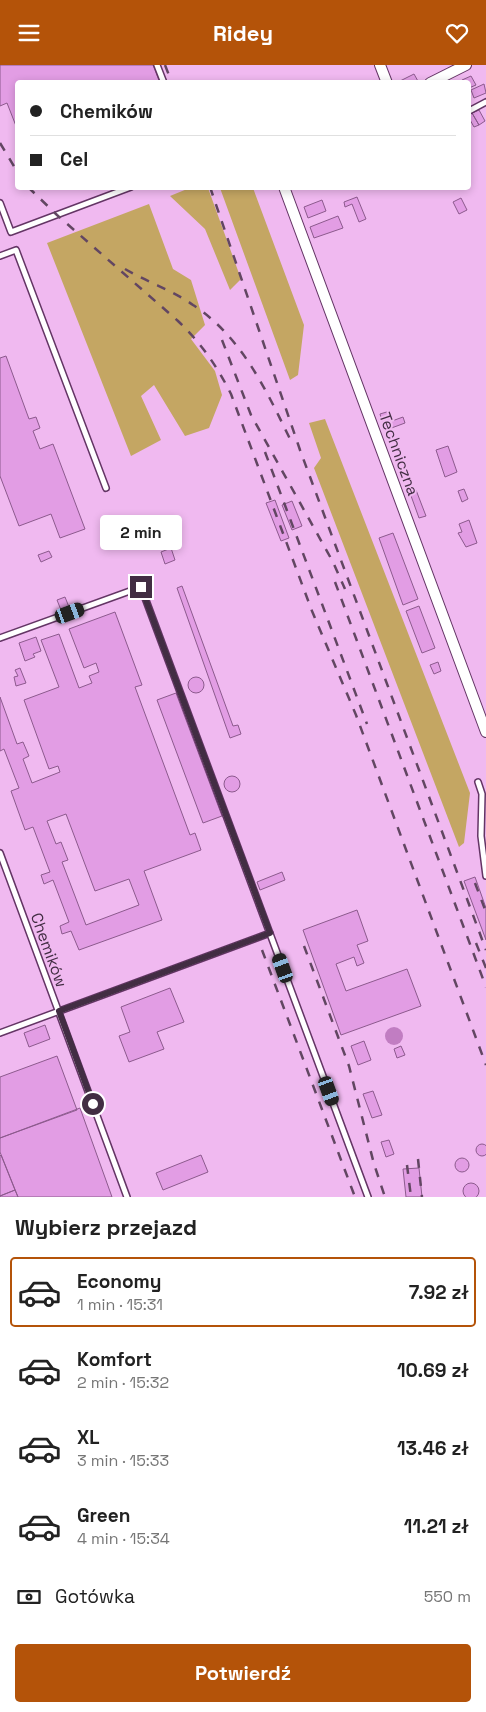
<!DOCTYPE html>
<html lang="pl">
<meta charset="utf-8">
<style>
:root{--surface:#fff;--page:#f6f6f6;--text:#222;--muted:#767676;--line:#e0e0e0;--accent:#b45309}
body{margin:0;font-family:"Space Grotesk",sans-serif;background:var(--page);color:var(--text);height:100vh;display:flex;flex-direction:column;font-size:19px;white-space:nowrap}
*{box-sizing:border-box;margin:0}
p{font-size:16px;color:var(--muted)}
.icon{flex:none;width:28px;height:28px;fill:none;stroke:currentColor;stroke-width:2;stroke-linecap:round;stroke-linejoin:round}
.map{position:relative;height:1132px;overflow:hidden}
.side{display:flex;flex-direction:column;background:var(--surface);flex:1}
.side>*{flex:none}
.hud{position:absolute;left:15px;top:15px;width:456px;height:110px;border-radius:5px;box-shadow:0 2px 8px #0003;display:grid;align-content:center;height:110px;padding:0 15px;background:var(--surface)}
.end{position:absolute;width:22px;height:22px;margin:-11px;border:6px solid #422d43;background:#fff;box-shadow:0 0 0 2px #fff}
.from{border-radius:50%}
.bubble{position:absolute;height:35px;border-radius:5px;background:var(--surface);box-shadow:0 2px 8px #0003;font-size:16px;font-weight:800;line-height:35px;text-align:center}
.car{position:absolute;width:15px;height:30px;margin:-15px -8px;border-radius:6px;box-shadow:0 0 4px 1px #0007;background:linear-gradient(#222 24%,#8ab4d8 0 40%,#222 0 76%,#8ab4d8 0 86%,#222 0)}
.hud b{display:flex;align-items:center;gap:18px;height:48px;font-size:19px}
.hud b+b{border-top:1px solid var(--line)}
.hud i{width:12px;height:12px;background:var(--text)}
ul{padding:0;list-style:none}
li{display:flex;align-items:center;gap:15px;height:70px;margin:0 10px 8px;padding:0 5px;border:2px solid transparent;border-radius:5px}
li div{flex:1}
li b{display:block;font-size:19px}
li em{font-style:normal;font-weight:800}
li.active{border-color:var(--accent)}
li>.icon{width:45px;height:45px;stroke-width:1.5}
h2{padding:0 15px;font-size:22px;line-height:60px}
.pay{display:flex;align-items:center;gap:12px;height:55px;padding:0 15px;font-size:19px}
.pay p{margin-inline-start:auto}
.cta{display:flex;gap:10px;margin-top:auto;padding:10px 15px}
.cta a{flex:1;height:58px;border-radius:5px;background:var(--accent);color:#fff;font-size:20px;font-weight:800;line-height:58px;text-align:center}
header{display:flex;justify-content:space-between;align-items:center;height:65px;padding:0 15px;background:var(--accent);color:#fff;font-size:22px;font-weight:800}
.map>svg:first-child{display:block}
.green{fill:#c4a663}
.water{fill:#c17dc2}
.building{fill:#e29de4;stroke:#8c5a8d;fill-rule:evenodd}
.lines{fill:none;stroke-linecap:round;stroke-linejoin:round}
.service-casing{stroke:#643565;stroke-width:8}
.minor-casing{stroke:#643565;stroke-width:12}
.service{stroke:#fff;stroke-width:5}
.minor{stroke:#fff;stroke-width:10}
.rail{stroke:#624662;stroke-width:2.5;stroke-dasharray:9 9;stroke-linecap:butt}
.route{stroke:#422d43;stroke-width:6}
.labels{text-anchor:middle;dominant-baseline:central;stroke-width:4;stroke-linejoin:round;paint-order:stroke}
.street-label{font-size:16px;fill:#422d43;stroke:#f0b9f0}
</style>
<header><svg class="icon" aria-label="menu" viewBox="0 0 24 24"><path d="M4 6h16M4 12h16M4 18h16"/></svg>Ridey<svg class="icon" aria-label="heart" viewBox="0 0 24 24"><path d="M12 20l-8-8c-3-5 5-10 8-4 3-6 11-1 8 4z"/></svg></header>
<div class="map">
<svg width="486" height="1132" viewBox="0 0 486 1132">
<rect width="100%" height="100%" fill="#f0b9f0"/>
<path class="green" d="M192 122 208 123 241 214 230 225 205 164 170 131Z
M220 123H253L304 260 298 310 290 315Z
M149 139 173 204 191 215 205 260 191 274 215 306 222 330 209 363 185 371 154 320 141 331 161 375 131 391 47 178Z
M325 354 470 728 464 778 459 782 314 403 321 393 309 358Z"/>
<path class="water" d="M385 971a9 9 0 1 1 18 0a9 9 0 1 1-18 0Z"/>
<path class="building" d="M0 0H153L160 18H18V66L7 38 0 41Z
M414 9 419 18H401L400 16Z
M471 11 476 20 469 23V18H464L462 15Z
M484 19 486 28 474 33 471 25Z
M479 45 485 56 479 60 472 48Z
M472 48 479 60 474 62 469 53V50Z
M357 132 366 154 359 157 352 139 345 142 344 137Z
M461 133 467 145 459 149 453 137Z
M322 135 326 146 308 153 304 142Z
M338 151 343 163 314 173 310 162Z
M6 291 29 354 36 352 40 363 33 366 40 384 53 379 85 464 60 473 51 449 19 461 0 411V293Z
M390 346 392 352 382 356 380 349Z
M390 352 392 356 403 352 405 358 386 365 383 355Z
M448 381 457 407 445 412 436 385Z
M464 424 468 434 462 437 458 426Z
M416 425 426 451 419 453 410 428Z
M275 435 289 473 281 476 266 438Z
M292 436 302 461 292 465 282 440Z
M469 455 477 478 466 482 458 468 462 467 459 459Z
M393 468 418 534 403 540 379 473Z
M171 483 175 495 165 499 161 487Z
M49 486 52 492 41 497 38 490Z
M182 521 233 661 238 660 241 669 230 673 177 523Z
M65 532 69 542 61 545 57 535Z
M419 541 435 583 422 588 406 546Z
M115 547 142 620 135 622 190 770 195 768 201 785 144 806 162 855 79 885 71 866 62 869 60 861 69 857 53 815 44 819 41 810 50 807 33 762 25 765 11 726 19 723 4 684 0 686V632L17 679 23 677 29 691 23 694 32 718 60 707 58 701 49 704 24 635 59 622 41 575 59 569 79 623 92 618 89 611 99 607 96 598 84 603 69 564ZM66 749 95 826 129 814 139 840 86 860 62 797 68 795 61 777 56 779 47 756Z
M36 572 41 586 33 589 35 592 25 596 19 578Z
M438 597 441 606 434 609 430 600Z
M20 603 26 618 16 621 14 612 18 611 15 605Z
M188 620a8 8 0 1 1 16 0a8 8 0 1 1-16 0Z
M176 628 222 751 203 758 157 635Z
M224 719a8 8 0 1 1 16 0a8 8 0 1 1-16 0Z
M282 807 285 815 260 825 257 817Z
M475 812 486 843V875L464 816Z
M357 845 368 876 357 880 364 898 357 901 354 892 336 899 346 926 407 904 421 941 341 970 303 865Z
M170 923 184 957 157 967 164 984 129 997 119 971 130 967 121 942Z
M45 960 50 974 29 982 24 968Z
M364 976 371 995 358 1000 351 981Z
M401 981 405 990 397 993 394 984Z
M57 991 77 1045 0 1073V1012Z
M373 1026 382 1050 372 1053 363 1029Z
M80 1043 112 1132H18L0 1087V1073Z
M389 1075 394 1089 386 1092 381 1077Z
M476 1085a6 6 0 1 1 12 0a6 6 0 1 1-12 0Z
M1 1090 15 1125 0 1131V1091Z
M201 1090 208 1107 163 1125 156 1108Z
M455 1100a7 7 0 1 1 14 0a7 7 0 1 1-14 0Z
M419 1103 422 1132H406L403 1104Z
M463 1126a8 8 0 1 1 16 0a8 8 0 1 1-16 0Z
M15 1125 18 1132H0V1131Z"/>
<g class="lines">
<g class="service-casing">
<path id="service" d="M157 0 164 18
M469 46 486 37
M0 138 11 167 131 122
M0 191 16 185 106 423
M0 573 141 522 368 1132
M478 717 482 729 481 771 486 811
M0 788 127 1132
M0 968 270 868"/>
</g>
<g class="minor-casing">
<path id="minor" d="M380 0 387 18
M430 18 466 0
M284 122 486 667"/>
</g>
<use href="#service" class="service"/>
<use href="#minor" class="minor"/>
<path class="rail" d="M165 0 172 18
M0 78 18 108
M28 122 57 150 178 256C201 278 217 301 231 329L312 546 356 650 486 1000
M210 122 300 385 486 885
M125 204C147 217 172 225 193 240 242 272 266 325 291 376
M222 275 251 350 333 497 345 524
M265 387 367 659
M335 517 486 922
M475 818 486 847
M476 878 486 903
M304 881 349 1001 374 1099 385 1132
M262 885 355 1132
M418 1094 422 1132
M407 1100 411 1132"/>
</g>
<g class="lines">
<path class="route" d="M93 1039 59 946 270 868 141 522"/>
</g>
<g class="labels">
<g class="street-label">
<text transform="translate(399 389) rotate(70)">Techniczna</text>
<text transform="translate(49 885) rotate(70)">Chemików</text>
</g>
</g>
</svg>
<i class="end from" style="left:93px;top:1039px"></i>
<i class="end" style="left:141px;top:522px"></i>
<div class="bubble" style="left:100px;top:450px;width:82px">2 min</div>
<i class="car" style="left:70px;top:548px;rotate:70deg"></i>
<i class="car" style="left:283px;top:903px;rotate:340deg"></i>
<i class="car" style="left:329px;top:1026px;rotate:160deg"></i>
<div class="hud">
<b><i class="from"></i>Chemików</b>
<b><i></i>Cel</b>
</div>
</div>
<section class="side">
<h2>Wybierz przejazd</h2>
<ul>
<li class="active"><svg class="icon" aria-label="car" viewBox="0 0 24 24"><path d="M5 17H2v-5l4-1 3-4h7l3 4 3 1v5h-3M9 17h6M6 11h13"/><circle cx="7" cy="17" r="2"/><circle cx="17" cy="17" r="2"/></svg><div><b>Economy</b><p>1 min · 15:31</p></div><em>7.92 zł</em></li>
<li><svg class="icon" aria-label="car" viewBox="0 0 24 24"><path d="M5 17H2v-5l4-1 3-4h7l3 4 3 1v5h-3M9 17h6M6 11h13"/><circle cx="7" cy="17" r="2"/><circle cx="17" cy="17" r="2"/></svg><div><b>Komfort</b><p>2 min · 15:32</p></div><em>10.69 zł</em></li>
<li><svg class="icon" aria-label="car" viewBox="0 0 24 24"><path d="M5 17H2v-5l4-1 3-4h7l3 4 3 1v5h-3M9 17h6M6 11h13"/><circle cx="7" cy="17" r="2"/><circle cx="17" cy="17" r="2"/></svg><div><b>XL</b><p>3 min · 15:33</p></div><em>13.46 zł</em></li>
<li><svg class="icon" aria-label="car" viewBox="0 0 24 24"><path d="M5 17H2v-5l4-1 3-4h7l3 4 3 1v5h-3M9 17h6M6 11h13"/><circle cx="7" cy="17" r="2"/><circle cx="17" cy="17" r="2"/></svg><div><b>Green</b><p>4 min · 15:34</p></div><em>11.21 zł</em></li>
</ul>
<div class="pay"><svg class="icon" aria-label="cash" viewBox="0 0 24 24"><path d="M3 7h18v10H3z"/><circle cx="12" cy="12" r="2"/></svg>Gotówka<p>550 m</p></div>
<div class="cta"><a>Potwierdź</a></div>
</section>
